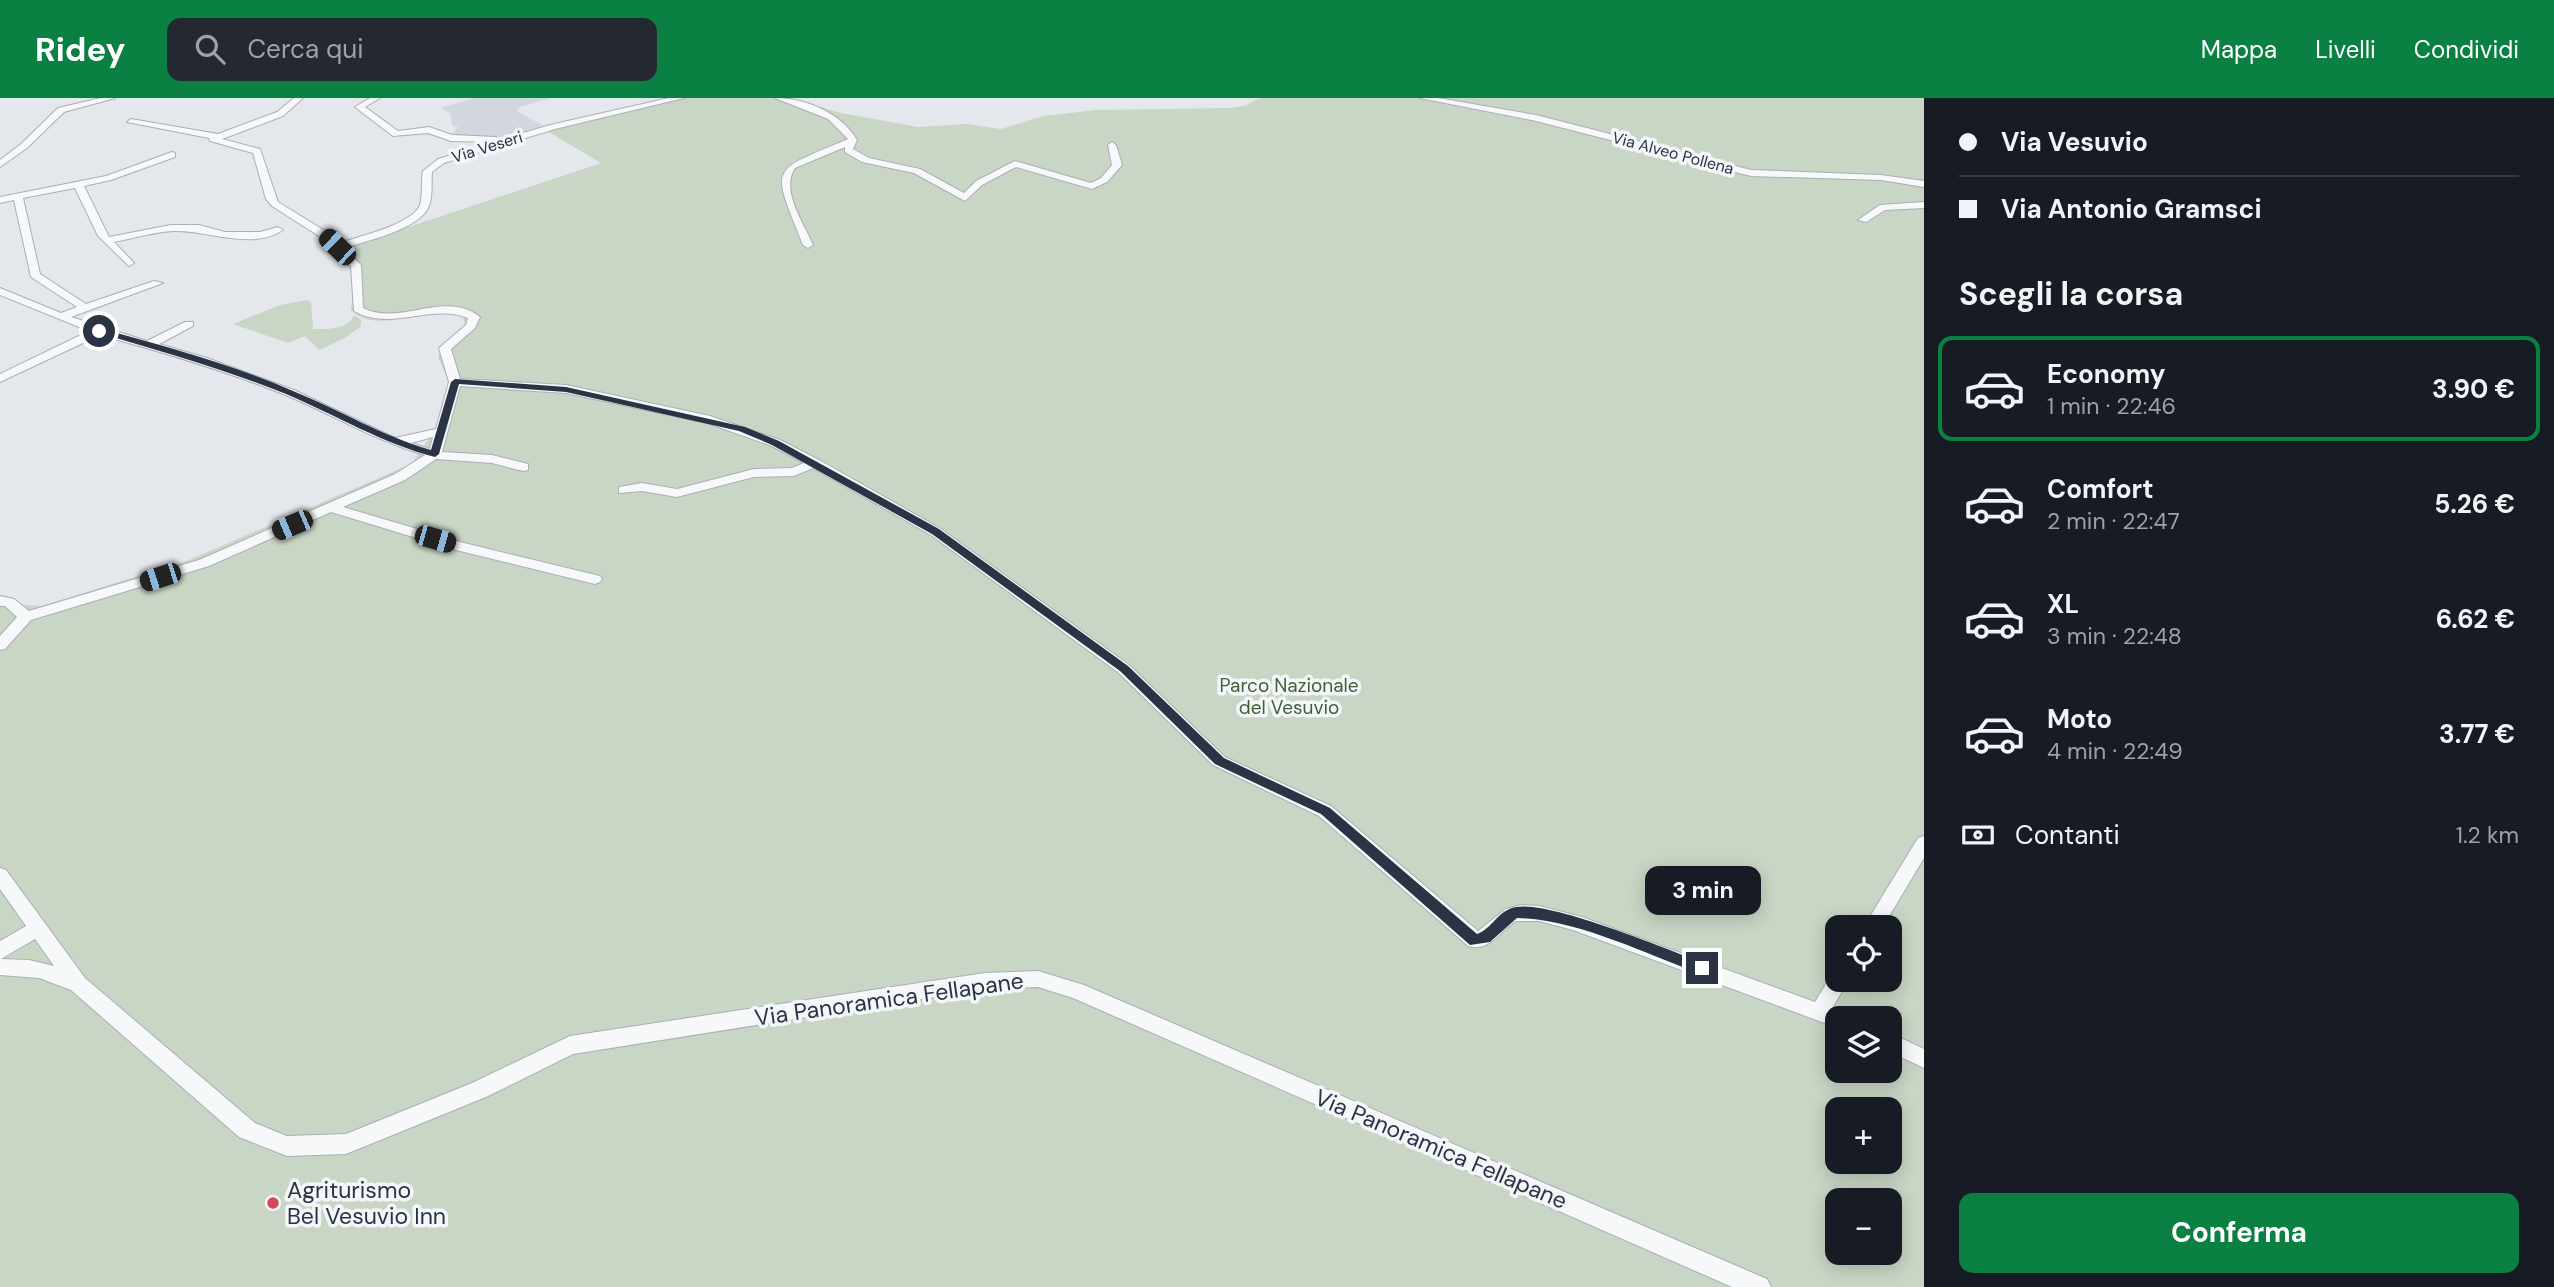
<!DOCTYPE html>
<html lang="it">
<meta charset="utf-8">
<style>
:root{--surface:#171b24;--page:#242831;--text:#f1f3f6;--muted:#9ea1a6;--line:#363941;--accent:#0b8043}
body{margin:0;font-family:"DM Sans",sans-serif;background:var(--page);color:var(--text);height:100vh;display:flex;flex-direction:column;font-size:26px;white-space:nowrap}
*{box-sizing:border-box;margin:0}
p{font-size:23px;color:var(--muted)}
.icon{flex:none;width:38px;height:38px;fill:none;stroke:currentColor;stroke-width:2;stroke-linecap:round;stroke-linejoin:round}
.map{position:relative;flex:1;overflow:hidden}
.details{display:flex;flex-direction:column;background:var(--surface);width:630px}
.details>*{flex:none}
.guide{display:grid;align-content:center;height:154px;padding:0 35px;background:var(--surface)}
.buttons{position:absolute;left:1825px;top:817px;display:grid;gap:14px}
.buttons a{display:grid;place-items:center;width:77px;height:77px;border-radius:14px;background:var(--surface);box-shadow:0 4px 18px #0003;font-size:35px}
.end{position:absolute;width:32px;height:32px;margin:-16px;border:9px solid #2b3445;background:#fff;box-shadow:0 0 0 4px #fff}
.from{border-radius:50%}
.bubble{position:absolute;height:49px;border-radius:14px;background:var(--surface);box-shadow:0 4px 18px #0003;font-size:23px;font-weight:700;line-height:49px;text-align:center}
.car{position:absolute;width:21px;height:42px;margin:-21px -10px;border-radius:9px;box-shadow:0 0 5px 2px #0007;background:linear-gradient(#222 24%,#8ab4d8 0 40%,#222 0 76%,#8ab4d8 0 86%,#222 0)}
.guide b{display:flex;align-items:center;gap:24px;height:66px;font-size:26px}
.guide b+b{border-top:2px solid var(--line)}
.guide i{width:18px;height:18px;background:var(--text)}
ul{padding:0;list-style:none}
li{display:flex;align-items:center;gap:21px;height:105px;margin:0 14px 10px;padding:0 21px;border:4px solid transparent;border-radius:14px}
li div{flex:1}
li b{display:block;font-size:26px}
li em{font-style:normal;font-weight:700}
li.on{border-color:var(--accent)}
li>.icon{width:63px;height:63px;stroke-width:1.5}
h2{padding:0 35px;font-size:32px;line-height:84px}
.pay{display:flex;align-items:center;gap:18px;height:77px;padding:0 35px;font-size:26px}
.pay p{margin-inline-start:auto}
.action{display:flex;gap:14px;margin-top:auto;padding:14px 35px}
.action a{flex:1;height:80px;border-radius:14px;background:var(--accent);color:#fff;font-size:28px;font-weight:700;line-height:80px;text-align:center}
header{display:flex;align-items:center;gap:42px;box-sizing:border-box;height:98px;padding:0 35px;background:var(--accent);color:#fff}
header strong{font-size:33px}
nav{display:flex;gap:38px;margin-inline-start:auto;font-size:24px}
.search{width:490px;height:63px;background:var(--page);display:flex;align-items:center;gap:18px;box-sizing:border-box;padding:0 24px;border-radius:14px;color:var(--muted);font-size:26px}
main{display:flex;flex:1;min-height:0}
.map>svg:first-child{display:block}
.built{fill:#d2d6de}
.green{fill:#c9d6c5;fill-rule:evenodd}
.lines{fill:none;stroke-linecap:round;stroke-linejoin:round}
.minor-casing{stroke:#a9aeb7;stroke-width:2}
.minor{fill:#f7f8fa;fill-rule:evenodd}
.route{fill:#2b3445}
.poi-dot{fill:#d1495b;stroke:#f4f6f9;stroke-width:2.5}
.labels{text-anchor:middle;dominant-baseline:central;stroke-width:7;stroke-linejoin:round;paint-order:stroke}
.far-street-label{font-size:16px;fill:#2b3445;stroke:#f4f6f9}
.park-label{font-size:19px;fill:#3f6138;stroke:#f4f6f9}
.near-street-label{font-size:23px;fill:#2b3445;stroke:#f4f6f9}
.near-poi-label{font-size:23px;fill:#2b3445;stroke:#f4f6f9;text-anchor:start}
</style>
<header>
<strong>Ridey</strong>
<div class="search"><svg class="icon" aria-label="search" viewBox="0 0 24 24"><circle cx="10" cy="10" r="6"/><path d="M15 15l6 6"/></svg>Cerca qui</div>
<nav><a>Mappa</a><a>Livelli</a><a>Condividi</a></nav>
</header>
<main>
<div class="map">
<svg width="1924" height="1189" viewBox="0 0 1924 1189">
<rect width="100%" height="100%" fill="#e4e7ec"/>
<path class="built" d="M474 0H550L520 9 517 13 543 28 505 40 450 38 458 29 452 27 450 15 441 10Z"/>
<path class="green" d="M666 0H791L841 15 918 29 966 26 1001 31 1044 18 1096 12 1230 10 1244 8 1261 0H1924V1189H0V498L24 507 42 508 189 462 411 366 437 329 450 287 438 259 443 246 465 228 463 218C429 203 381 240 351 212 354 180 359 176 333 154L601 65 542 30 626 12ZM1838 830H1890V882H1838ZM1838 920H1890V973H1838ZM1838 1012H1890V1064H1838ZM1838 1102H1890V1155H1838Z
M307 202 311 204 313 231C328 231 347 232 354 217L361 222V228L345 240 319 252 305 238 288 245 233 226 280 207Z"/>
<g class="lines">
<g class="minor-casing">
<path id="minor" d="M101 0H115L64 14 27 50 0 69V62L21 46 58 10Z
M294 0H303L283 18 222 41 260 51 278 104 330 136 339 145C358 139 413 126 420 107 423 96 421 84 423 73L438 61 493 44 451 43 428 35 393 38 355 9 370 0H380L365 9 398 33 429 29 452 37 496 39 500 42 550 27 669 0H684L555 31 444 65 432 74C431 85 433 97 429 108 421 131 366 143 344 150L361 167 363 210C399 229 445 191 480 219L475 230 451 251 460 281 566 287 710 318 780 342 819 362 941 431 1129 567 1225 659 1331 708 1478 833 1506 811 1521 807 1539 808 1582 819 1815 904 1832 876 1838 874V882H1849L1832 910 1845 915 1848 920H1838V930L1573 832 1539 823H1516C1501 832 1489 855 1468 848L1319 718 1213 667 1119 575 931 437 813 370 794 378 754 379 677 399 642 393 619 395V389L642 385 677 391 754 371 792 370 804 365 772 348 707 325 566 295 460 288 442 354 492 357 528 366V372L523 373 492 365 436 361 405 382 343 409 464 445 600 478 602 481 600 484 595 486 456 452 331 414 209 468 31 522 5 551 0 552V538L17 519 5 508H0V498L14 501 29 513 199 462 395 376 425 357C373 342 332 316 283 296 223 272 162 254 100 237L0 284V276L89 233 0 197V190L61 215 77 209 31 179 14 102 0 105V99L106 78 172 54 175 55V59L111 82 84 88 109 139 171 127H199L225 134H260L278 129 283 132C252 153 208 132 174 133 155 134 134 140 114 144L134 165 129 168 98 138 75 90 23 100 40 176 86 206 154 183 163 185 71 219 147 243 185 224H193V228L159 246 207 260 294 292 395 340 436 331 449 284 439 250 466 227 468 220C430 205 391 234 354 213L351 168 322 140 272 108 266 101 253 55 210 43 209 40 127 24 131 21 218 36 277 14ZM433 339 430 351 411 345Z
M775 0C806 0 841 15 857 42L853 51 869 60 920 71 964 95 976 83 1015 63 1091 85 1101 80 1112 67 1108 47 1112 44 1116 47 1122 67 1107 84 1092 91 1016 69 982 87 965 103 914 75 862 64 845 54V49L795 70C780 93 804 125 813 147L808 150 803 147C771 66 768 75 848 41L828 21Z
M1420 0H1438L1536 17 1751 72 1881 77 1924 83V89L1881 82 1751 78 1536 23Z
M1924 104V110L1885 112 1866 124 1858 122 1880 107Z
M1924 738V760L1882 830H1863L1918 740Z
M0 770 6 772 85 880 255 1025 287 1038 346 1036 472 985 570 938 985 875 1038 873 1084 887 1767 1181 1771 1189H1732L1073 900 1038 889 985 891 573 956 486 999 346 1056 287 1058 239 1039 71 892 39 880 0 877V843L26 828 0 791ZM35 841 54 868 29 862 1 861Z
M1890 935 1924 951V970L1890 954Z"/>
</g>
<use href="#minor" class="minor"/>
</g>
<path class="route" d="M99 230C164 248 231 266 293 293 340 312 382 338 431 352L451 284 455 281 566 289 745 329 779 343 939 431 1128 568 1224 660 1330 710 1477 836C1492 831 1498 812 1516 809 1553 803 1667 852 1707 866L1709 870 1702 876C1644 856 1580 822 1517 820L1490 844 1470 847 1321 716 1215 666 1120 573 932 436 772 347 739 333 566 294 459 286 439 356 435 359C381 345 336 317 286 296 224 271 160 253 96 234Z"/>
<circle class="poi-dot" cx="273" cy="1105" r="7"/>
<g class="labels">
<g class="far-street-label">
<text transform="translate(487 49) rotate(-17)">Via Veseri</text>
<text transform="translate(1673 55) rotate(15)">Via Alveo Pollena</text>
</g>
<g class="park-label">
<text x="1289" y="587">Parco Nazionale<tspan x="1289" dy="22">del Vesuvio</tspan></text>
</g>
<g class="near-street-label">
<text transform="translate(889 901) rotate(-8)">Via Panoramica Fellapane</text>
<text transform="translate(1441 1051) rotate(23)">Via Panoramica Fellapane</text>
</g>
<g class="near-poi-label">
<text x="287" y="1092">Agriturismo<tspan x="287" dy="26">Bel Vesuvio Inn</tspan></text>
</g>
</g>
</svg>
<div class="buttons">
<a><svg class="icon" aria-label="locate" viewBox="0 0 24 24"><circle cx="12" cy="12" r="6"/><path d="M12 2v4M12 18v4M2 12h4M18 12h4"/></svg></a>
<a><svg class="icon" aria-label="layers" viewBox="0 0 24 24"><path d="M12 4l9 5-9 5-9-5zM3 14l9 5 9-5"/></svg></a>
<a>+</a>
<a>−</a>
</div>
<i class="end from" style="left:99px;top:233px"></i>
<i class="end" style="left:1702px;top:870px"></i>
<div class="bubble" style="left:1645px;top:768px;width:116px">3 min</div>
<i class="car" style="left:337px;top:149px;rotate:314deg"></i>
<i class="car" style="left:292px;top:427px;rotate:247deg"></i>
<i class="car" style="left:435px;top:441px;rotate:106deg"></i>
<i class="car" style="left:160px;top:479px;rotate:252deg"></i>
</div>
<section class="details">
<div class="guide">
<b><i class="from"></i>Via Vesuvio</b>
<b><i></i>Via Antonio Gramsci</b>
</div>
<h2>Scegli la corsa</h2>
<ul>
<li class="on"><svg class="icon" aria-label="car" viewBox="0 0 24 24"><path d="M5 17H2v-5l4-1 3-4h7l3 4 3 1v5h-3M9 17h6M6 11h13"/><circle cx="7" cy="17" r="2"/><circle cx="17" cy="17" r="2"/></svg><div><b>Economy</b><p>1 min · 22:46</p></div><em>3.90 €</em></li>
<li><svg class="icon" aria-label="car" viewBox="0 0 24 24"><path d="M5 17H2v-5l4-1 3-4h7l3 4 3 1v5h-3M9 17h6M6 11h13"/><circle cx="7" cy="17" r="2"/><circle cx="17" cy="17" r="2"/></svg><div><b>Comfort</b><p>2 min · 22:47</p></div><em>5.26 €</em></li>
<li><svg class="icon" aria-label="car" viewBox="0 0 24 24"><path d="M5 17H2v-5l4-1 3-4h7l3 4 3 1v5h-3M9 17h6M6 11h13"/><circle cx="7" cy="17" r="2"/><circle cx="17" cy="17" r="2"/></svg><div><b>XL</b><p>3 min · 22:48</p></div><em>6.62 €</em></li>
<li><svg class="icon" aria-label="car" viewBox="0 0 24 24"><path d="M5 17H2v-5l4-1 3-4h7l3 4 3 1v5h-3M9 17h6M6 11h13"/><circle cx="7" cy="17" r="2"/><circle cx="17" cy="17" r="2"/></svg><div><b>Moto</b><p>4 min · 22:49</p></div><em>3.77 €</em></li>
</ul>
<div class="pay"><svg class="icon" aria-label="cash" viewBox="0 0 24 24"><path d="M3 7h18v10H3z"/><circle cx="12" cy="12" r="2"/></svg>Contanti<p>1.2 km</p></div>
<div class="action"><a>Conferma</a></div>
</section>
</main>
